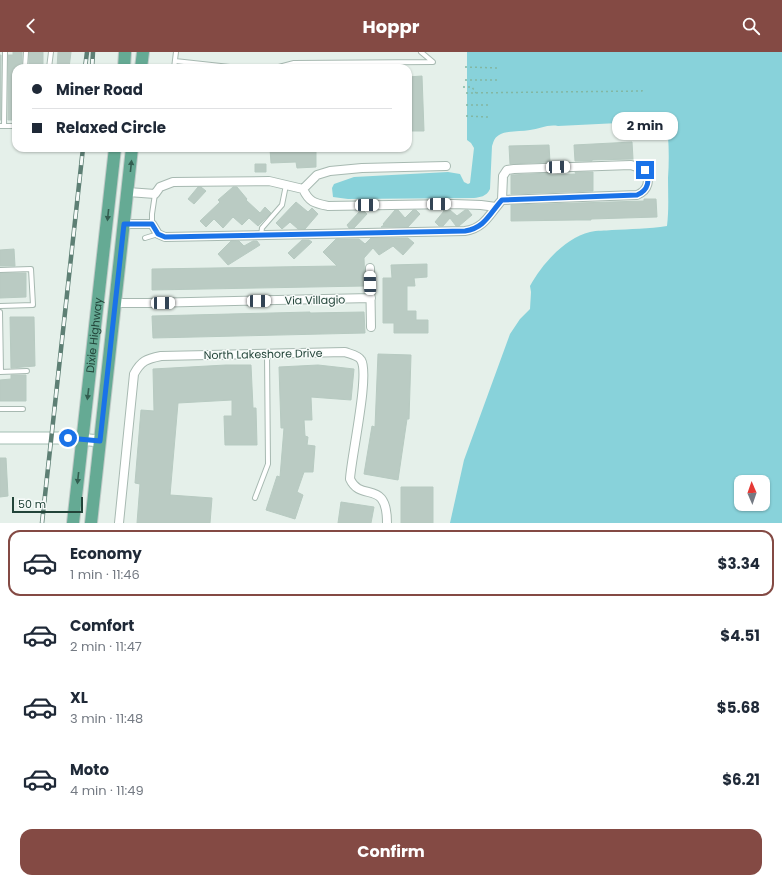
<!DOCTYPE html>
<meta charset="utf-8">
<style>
:root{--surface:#fff;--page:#f2f2f3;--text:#1f2937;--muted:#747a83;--line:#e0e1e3;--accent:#844a44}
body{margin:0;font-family:Poppins,sans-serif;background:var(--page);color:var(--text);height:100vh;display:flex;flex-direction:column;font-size:15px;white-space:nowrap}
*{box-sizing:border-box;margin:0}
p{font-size:13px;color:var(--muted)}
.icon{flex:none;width:22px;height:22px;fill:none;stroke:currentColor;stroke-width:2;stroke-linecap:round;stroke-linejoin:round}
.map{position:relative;height:471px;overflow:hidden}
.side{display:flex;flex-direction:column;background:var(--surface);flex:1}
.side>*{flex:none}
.banner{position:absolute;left:12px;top:12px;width:400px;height:88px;border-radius:12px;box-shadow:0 1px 3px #0004;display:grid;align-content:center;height:88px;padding:0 20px;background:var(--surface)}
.needle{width:26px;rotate:358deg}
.fabs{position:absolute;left:734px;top:423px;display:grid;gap:8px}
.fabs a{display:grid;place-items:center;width:36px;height:36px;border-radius:8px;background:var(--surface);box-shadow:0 1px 3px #0004;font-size:20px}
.scale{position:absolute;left:12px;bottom:10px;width:71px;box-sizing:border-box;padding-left:4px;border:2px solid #224439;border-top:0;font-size:11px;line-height:14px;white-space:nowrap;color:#224439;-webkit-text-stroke:3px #f7fbf9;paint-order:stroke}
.end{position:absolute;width:18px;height:18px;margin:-9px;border:5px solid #1a73e8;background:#fff;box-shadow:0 0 0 2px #fff}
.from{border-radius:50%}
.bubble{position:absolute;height:28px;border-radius:12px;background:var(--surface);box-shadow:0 1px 3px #0004;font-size:13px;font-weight:700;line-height:28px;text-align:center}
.car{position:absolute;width:12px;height:24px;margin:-12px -6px;border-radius:5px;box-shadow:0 0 3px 1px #0007;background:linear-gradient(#fff 24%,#345 0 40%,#fff 0 76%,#345 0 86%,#fff 0)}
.banner b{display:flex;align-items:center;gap:14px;height:38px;font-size:15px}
.banner b+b{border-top:1px solid var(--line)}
.banner i{width:10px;height:10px;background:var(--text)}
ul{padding:7px 0 0;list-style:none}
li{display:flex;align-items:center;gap:12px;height:66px;margin:0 8px 6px;padding:0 12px;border:2px solid transparent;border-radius:12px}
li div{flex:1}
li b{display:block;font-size:15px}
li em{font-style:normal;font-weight:700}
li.active{border-color:var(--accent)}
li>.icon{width:36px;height:36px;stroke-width:1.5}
.primary-button{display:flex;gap:8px;margin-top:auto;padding:8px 20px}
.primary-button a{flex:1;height:46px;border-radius:12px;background:var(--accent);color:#fff;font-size:16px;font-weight:700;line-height:46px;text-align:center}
header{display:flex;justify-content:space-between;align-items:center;height:52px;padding:0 20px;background:var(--accent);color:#fff;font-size:18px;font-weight:700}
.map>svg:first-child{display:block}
.water{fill:#88d2da;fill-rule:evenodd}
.building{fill:#bacbc3;stroke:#b7cac1}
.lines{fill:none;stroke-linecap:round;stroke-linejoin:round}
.lane-casing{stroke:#a7b9b1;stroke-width:6}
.street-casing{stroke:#a7b9b1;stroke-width:10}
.secondary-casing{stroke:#a2bdb2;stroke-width:13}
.primary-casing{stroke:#c1cbc8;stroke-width:14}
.path{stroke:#82b7a3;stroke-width:1.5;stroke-dasharray:2 3;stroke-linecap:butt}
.lane{stroke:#fff;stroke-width:4}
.street{stroke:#fff;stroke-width:8}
.secondary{stroke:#fff;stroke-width:11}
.primary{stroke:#65aa94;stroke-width:12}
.rail-casing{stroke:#5d7f74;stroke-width:4.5}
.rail{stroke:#f7fbf9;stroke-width:3;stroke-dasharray:9;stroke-linecap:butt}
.oneway{fill:#335e50}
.route{stroke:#1a73e8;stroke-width:5}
.labels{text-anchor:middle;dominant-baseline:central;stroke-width:3;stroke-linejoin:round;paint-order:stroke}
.street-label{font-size:11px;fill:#224439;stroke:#f7fbf9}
</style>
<header><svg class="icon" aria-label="back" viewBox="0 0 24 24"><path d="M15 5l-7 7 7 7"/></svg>Hoppr<svg class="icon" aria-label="search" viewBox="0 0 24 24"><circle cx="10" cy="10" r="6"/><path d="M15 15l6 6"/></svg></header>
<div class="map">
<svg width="782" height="471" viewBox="0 0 782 471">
<rect width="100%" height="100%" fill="#e5f0ea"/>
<path class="water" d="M467 0H782V471H450L464 408 510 282 520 267 530 257 531 240 530 234C542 212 565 186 590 180 597 178 605 179 612 178 630 177 649 177 667 174 669 158 668 142 668 126 669 112 669 98 668 84L650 72 639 70 558 74C548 72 539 77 530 78 520 80 507 78 499 83 494 86 494 89 492 94L490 137C486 145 480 145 474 146L348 147 333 145 332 136 334 132 354 125 448 120 460 122 464 130 468 132 470 131 474 96 471 91 467 88ZM741 430H763V452H741Z"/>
<path class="building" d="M13 0H22V16H16V68H8V3H13Z
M29 0H43V16H29Z
M58 0H71L69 16H57Z
M0 3H1V68H0Z
M422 24 424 79H408V25Z
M632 90 633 107 592 108V109H575L574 93Z
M549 93 550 110 510 112 509 94Z
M310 96V99H316V115L297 116 296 110 271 111 270 97Z
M255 112H266V120H255Z
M575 120H593V139L511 142V123L550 121V123L576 122Z
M198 135H201L206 139 194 152 188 147Z
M233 135H237L247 147 246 148 260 161 265 155 271 161 258 174 249 166 242 173 233 165 223 176 214 167 206 175 200 169 220 150 218 148Z
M644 147H656L657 165 591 167V168H576L511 169V153L644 149Z
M296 150 308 160 312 156 318 162 305 177H298L290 170 282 177 276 171Z
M395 158H398L405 166 413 158H416L420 162 408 175H381L384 173 383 172Z
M443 158H450L457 164 465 158H468L472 163 459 174H456L450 166 443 174H439L435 170 444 159Z
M360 159H364L367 162 354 176H349L347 173Z
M371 186H408L414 191 403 203 393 194 379 203 373 196 364 206 365 234 152 238V217L337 214 323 200 336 187H359L365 192Z
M302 188H309L312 190 294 207 288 201Z
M231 189H239L244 194 253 189H257L260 193 228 213 218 202Z
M14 197 15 214H0V198Z
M427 212V225L414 226 415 234H407V259H416V268H428V281H394V271H383V226H392L391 213Z
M0 221H26V245L0 246Z
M310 260V261L364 260 365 281 153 286 152 264Z
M10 265H34L35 314 11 316Z
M378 302 411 303 409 367H407L398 428 364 422 372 374 375 375Z
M226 313H251L253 356H256L257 393H225L224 364H232V348L178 351 170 443 212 446 210 471H137L140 432 135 431 141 358 154 359 153 317Z
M318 313 354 317 351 348 311 345 312 368H304L305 384 308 385 307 393 315 394 313 420H304L297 440 303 443 295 467 266 458 277 424 280 425 284 376H281L279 315Z
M11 323H26V349H0V328L11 327Z
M0 406H6L8 444 0 445Z
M401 435H433V471H401Z
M341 450 374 455 371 471H338Z"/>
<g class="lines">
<g class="lane-casing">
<path id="lane" d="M175 9 239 16
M25 16 26 0
M49 16 51 0
M174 16 176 0
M275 16 294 11 433 10 421 0
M0 74H16
M4 74 5 0
M152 172V162L155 142
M261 183 262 176 282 153 286 133
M145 186 158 182
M0 218 31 217 33 253 0 254
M0 260 1 320
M0 320 27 319
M0 357H23
M255 446 268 412 267 302"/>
</g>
<g class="street-casing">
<path id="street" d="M631 113 645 118C650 128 649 138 637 143L502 148 503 124 507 118 514 117Z
M303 137C309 150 314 151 328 154L453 152 481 153 496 155
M128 140 155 142 160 135 173 130 269 129 303 137 317 123 330 119 362 116 446 114
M124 172H152L158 182 165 185 465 179C485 176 490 161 502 148
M370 216 371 275
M116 251H147L371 246
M119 471 134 322C141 309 146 307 161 304L345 300C350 302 358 303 361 308 370 322 351 406 350 427 361 451 387 426 387 471"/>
</g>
<g class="secondary-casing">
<path id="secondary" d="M0 386H68L100 389"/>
</g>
<g class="primary-casing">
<g id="primary">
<path d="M124 16 125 0"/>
<path d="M141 16 143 0"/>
<path id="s1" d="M73 471 115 96"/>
<path d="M91 471 132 96"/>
</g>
</g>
<path class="path" d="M465 15 498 16
M465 28H497
M463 35H472L476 41
M466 41 642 39V36
M466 53H488
M466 64 488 65"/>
<use href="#lane" class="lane"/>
<use href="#street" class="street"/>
<use href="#secondary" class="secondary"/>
<use href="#primary" class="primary"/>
<g class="rail-casing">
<path id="rail" d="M85 16 87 0
M92 16 93 0
M42 471 83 96"/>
</g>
<use href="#rail" class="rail"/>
</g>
<defs><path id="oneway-solid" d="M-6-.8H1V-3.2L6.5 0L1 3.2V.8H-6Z"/></defs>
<g class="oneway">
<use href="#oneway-solid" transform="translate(131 114) rotate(-84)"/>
<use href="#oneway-solid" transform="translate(108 163) rotate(96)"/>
<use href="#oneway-solid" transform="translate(88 342) rotate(97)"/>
<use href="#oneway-solid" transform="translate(78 426) rotate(96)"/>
</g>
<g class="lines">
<path class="route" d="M68 386 100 389 124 172H152L158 182 165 185 465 179C485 176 490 161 502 148L637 143C649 138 650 128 645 118"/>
</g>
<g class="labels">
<g class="street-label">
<text transform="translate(315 248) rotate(-1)">Via Villagio</text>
<text stroke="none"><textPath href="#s1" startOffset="189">Dixie Highway</textPath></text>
<text transform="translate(263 302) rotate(-1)">North Lakeshore Drive</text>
</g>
</g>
</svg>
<div class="fabs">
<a><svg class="needle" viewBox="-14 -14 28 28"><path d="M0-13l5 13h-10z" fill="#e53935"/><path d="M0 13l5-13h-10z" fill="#747a83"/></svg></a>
</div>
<div class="scale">50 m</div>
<i class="end from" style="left:68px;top:386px"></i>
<i class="end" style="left:645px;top:118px"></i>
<div class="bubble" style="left:612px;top:60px;width:66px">2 min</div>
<i class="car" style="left:558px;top:115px;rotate:88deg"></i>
<i class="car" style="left:439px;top:152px;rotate:89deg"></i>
<i class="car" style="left:367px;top:153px;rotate:89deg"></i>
<i class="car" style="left:370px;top:231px;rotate:359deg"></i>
<i class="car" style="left:259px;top:249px;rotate:89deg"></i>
<i class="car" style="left:163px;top:251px;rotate:89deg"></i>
<div class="banner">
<b><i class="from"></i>Miner Road</b>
<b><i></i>Relaxed Circle</b>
</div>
</div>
<section class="side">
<ul>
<li class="active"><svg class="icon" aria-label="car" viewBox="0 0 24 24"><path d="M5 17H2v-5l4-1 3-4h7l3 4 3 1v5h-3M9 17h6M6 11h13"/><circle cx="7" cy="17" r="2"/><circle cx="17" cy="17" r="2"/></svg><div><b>Economy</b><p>1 min · 11:46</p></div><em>$3.34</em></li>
<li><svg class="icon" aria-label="car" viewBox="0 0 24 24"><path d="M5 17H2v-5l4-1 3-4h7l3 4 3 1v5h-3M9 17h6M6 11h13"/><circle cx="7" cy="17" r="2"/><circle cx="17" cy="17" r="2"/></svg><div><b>Comfort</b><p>2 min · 11:47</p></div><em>$4.51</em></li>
<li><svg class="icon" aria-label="car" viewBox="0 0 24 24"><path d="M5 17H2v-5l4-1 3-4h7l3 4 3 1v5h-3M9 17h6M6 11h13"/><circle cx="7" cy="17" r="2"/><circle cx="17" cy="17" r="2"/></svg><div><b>XL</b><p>3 min · 11:48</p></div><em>$5.68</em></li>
<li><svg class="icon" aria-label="car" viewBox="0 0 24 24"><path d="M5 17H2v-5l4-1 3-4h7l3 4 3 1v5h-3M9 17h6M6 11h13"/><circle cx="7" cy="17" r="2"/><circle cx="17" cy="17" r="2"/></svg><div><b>Moto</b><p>4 min · 11:49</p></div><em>$6.21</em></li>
</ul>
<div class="primary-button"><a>Confirm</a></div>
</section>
